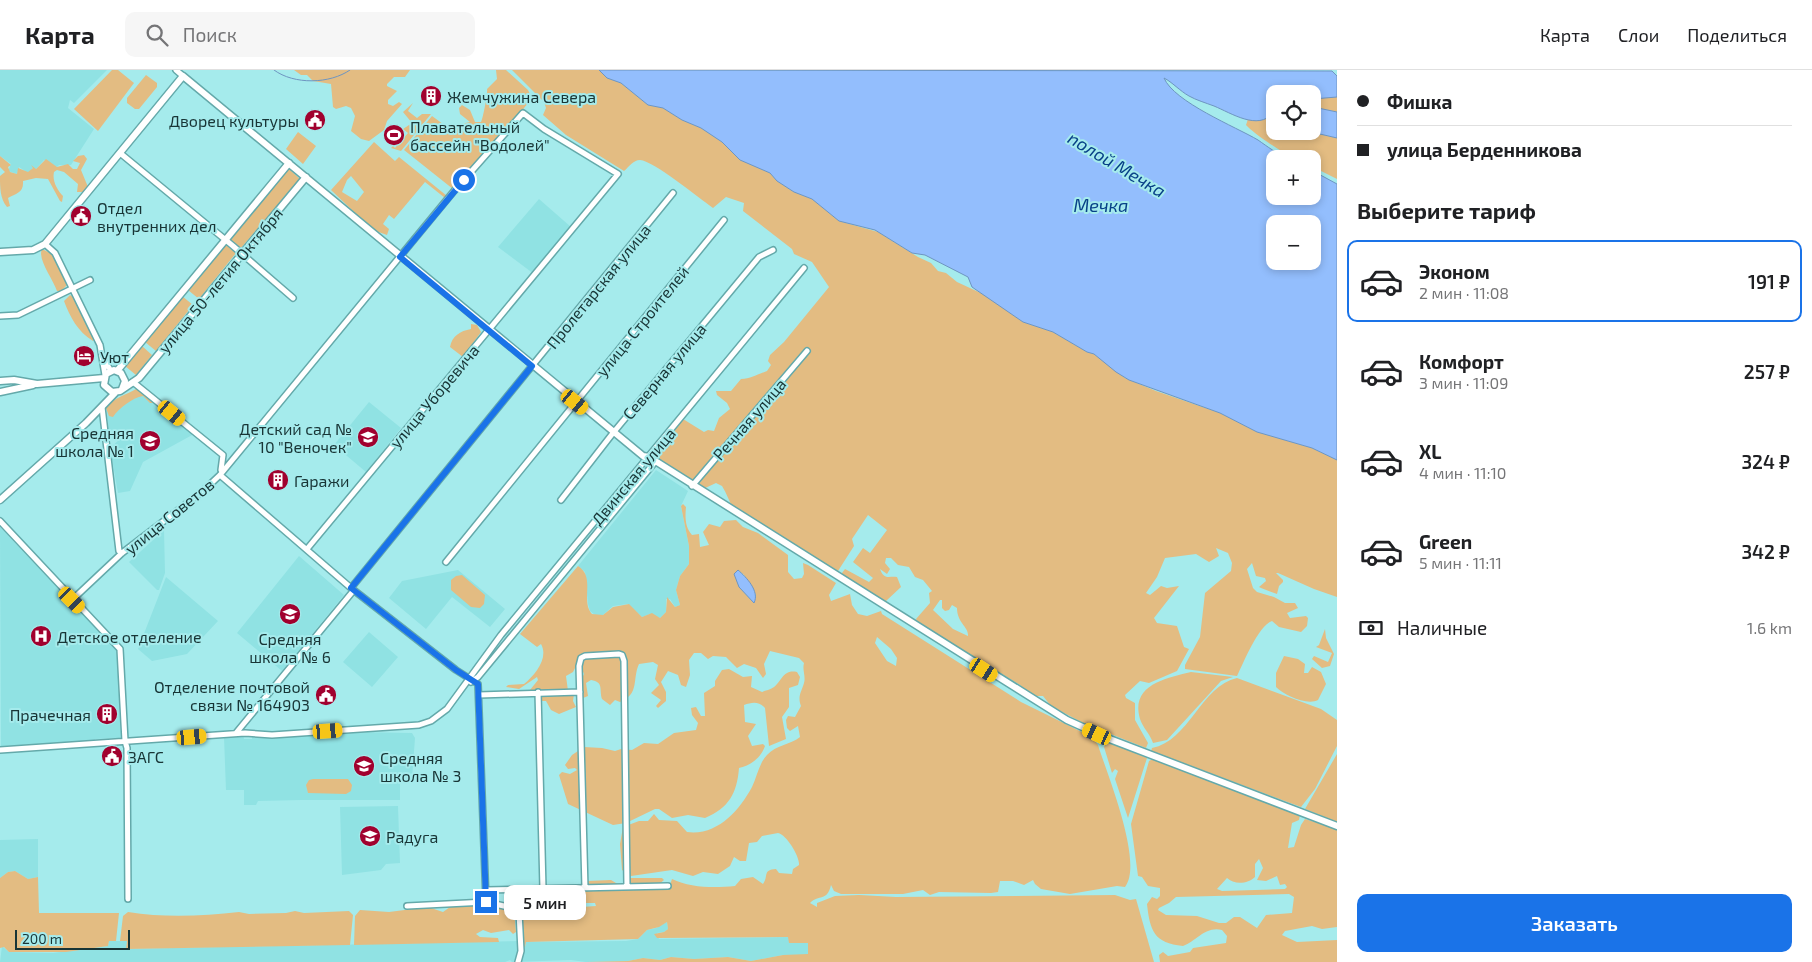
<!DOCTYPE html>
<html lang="ru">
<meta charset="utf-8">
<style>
:root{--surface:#fff;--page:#f6f6f6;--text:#202124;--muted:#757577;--line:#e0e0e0;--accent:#1a73e8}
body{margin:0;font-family:"Exo 2",sans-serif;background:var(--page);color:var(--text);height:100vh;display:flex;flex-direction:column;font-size:19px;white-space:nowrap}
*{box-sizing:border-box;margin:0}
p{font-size:16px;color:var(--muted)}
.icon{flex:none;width:28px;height:28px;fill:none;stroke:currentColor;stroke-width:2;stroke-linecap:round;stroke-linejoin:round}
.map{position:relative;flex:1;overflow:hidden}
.side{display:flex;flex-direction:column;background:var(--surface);width:475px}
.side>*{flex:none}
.hud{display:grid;align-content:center;height:110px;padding:0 20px;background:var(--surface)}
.controls{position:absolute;left:1266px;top:15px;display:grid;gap:10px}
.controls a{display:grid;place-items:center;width:55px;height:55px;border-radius:10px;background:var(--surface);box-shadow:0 2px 8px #0003;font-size:25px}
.scale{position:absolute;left:15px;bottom:12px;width:115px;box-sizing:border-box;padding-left:5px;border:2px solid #183536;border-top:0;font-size:14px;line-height:18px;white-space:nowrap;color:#183536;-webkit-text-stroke:4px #a5ebec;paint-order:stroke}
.end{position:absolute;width:22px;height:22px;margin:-11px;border:6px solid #1a73e8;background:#fff;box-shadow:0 0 0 2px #fff}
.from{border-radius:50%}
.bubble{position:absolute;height:35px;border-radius:10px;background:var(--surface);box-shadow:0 2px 8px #0003;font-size:16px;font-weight:600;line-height:35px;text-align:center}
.car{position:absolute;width:15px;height:30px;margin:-15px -8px;border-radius:6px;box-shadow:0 0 4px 1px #0007;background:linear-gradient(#f5c518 24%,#345 0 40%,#f5c518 0 76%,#345 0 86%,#f5c518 0)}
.hud b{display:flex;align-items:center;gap:18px;height:48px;font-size:19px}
.hud b+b{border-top:1px solid var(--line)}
.hud i{width:12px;height:12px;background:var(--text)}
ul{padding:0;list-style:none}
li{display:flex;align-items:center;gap:15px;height:82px;margin:0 10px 8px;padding:0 10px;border:2px solid transparent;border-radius:10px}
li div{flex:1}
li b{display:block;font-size:19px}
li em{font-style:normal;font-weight:600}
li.active{border-color:var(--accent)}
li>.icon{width:45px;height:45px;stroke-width:1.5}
h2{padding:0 20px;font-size:22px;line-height:60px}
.pay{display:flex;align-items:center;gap:12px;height:55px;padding:0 20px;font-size:19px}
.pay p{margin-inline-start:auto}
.cta{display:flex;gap:10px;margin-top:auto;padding:10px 20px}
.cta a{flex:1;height:58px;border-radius:10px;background:var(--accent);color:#fff;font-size:20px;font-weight:600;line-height:58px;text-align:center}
header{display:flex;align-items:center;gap:30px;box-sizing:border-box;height:70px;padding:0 25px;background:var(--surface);border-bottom:1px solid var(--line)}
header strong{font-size:24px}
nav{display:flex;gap:28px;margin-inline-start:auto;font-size:18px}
.search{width:350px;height:45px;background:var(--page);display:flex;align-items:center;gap:12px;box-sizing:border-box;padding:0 18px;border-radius:10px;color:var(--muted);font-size:19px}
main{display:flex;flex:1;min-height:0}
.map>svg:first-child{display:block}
.built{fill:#90e2e3}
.green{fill:#e3bc82;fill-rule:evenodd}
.water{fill:#93befd;stroke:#6e95c1;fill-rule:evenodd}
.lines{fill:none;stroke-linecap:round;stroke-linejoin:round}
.stream{stroke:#6e95c1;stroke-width:1}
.minor-casing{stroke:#64a9aa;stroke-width:8}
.major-casing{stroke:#64a9aa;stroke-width:9}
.minor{stroke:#fff;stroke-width:5}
.major{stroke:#fff;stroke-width:6}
.route{stroke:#1a73e8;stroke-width:6}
.labels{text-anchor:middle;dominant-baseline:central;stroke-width:4;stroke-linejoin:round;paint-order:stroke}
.poi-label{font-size:16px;fill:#183536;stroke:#a5ebec;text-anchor:start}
.street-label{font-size:16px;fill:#183536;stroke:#a5ebec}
.water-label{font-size:18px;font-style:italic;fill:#084188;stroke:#a5ebec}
</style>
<header>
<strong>Карта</strong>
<div class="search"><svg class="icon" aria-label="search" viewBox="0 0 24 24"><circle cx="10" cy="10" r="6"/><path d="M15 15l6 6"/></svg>Поиск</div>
<nav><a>Карта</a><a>Слои</a><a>Поделиться</a></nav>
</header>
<main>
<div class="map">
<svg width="1337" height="892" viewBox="0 0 1337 892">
<rect width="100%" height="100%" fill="#a5ebec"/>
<path class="built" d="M0 0H107L74 33 70 30 68 38 94 59 71 95H59L57 97 44 90 36 99 33 98 28 103 19 97 17 104 8 101 11 94 0 86Z
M539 129 571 157 534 204 498 177Z
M139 319 194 364 143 392 130 421 118 423 110 378 120 369 117 362 109 363 106 334Z
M369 332 401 358 366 402 334 375Z
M656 400 688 421 681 436 689 476V494L680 506 676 520 680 535 675 537 670 529H666V542L660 548 650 544 642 547 628 534 613 536 603 545H595L590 541 588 534 585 502 578 496Z
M0 457 117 581 121 668 95 669V672L1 676Z
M164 460 165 503 159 520H157L129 492Z
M299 486 344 525 282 601 237 563Z
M458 500 505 539 490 557 452 527 426 559 389 528 402 511Z
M166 507 218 551 187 584 152 591 138 579Z
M369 562 398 587 372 617 343 592Z
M354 662 412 663 415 668 412 709H400V730H301L258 731 256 735H244V720H226L224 667 243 665 244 669H252V665Z
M398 736 400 793 386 794 381 800 342 805 340 737Z
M38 769V807L28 809 15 801 8 802 0 808V770Z
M667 852 668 859 664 862 657 863 659 869 789 867V873H808V885H783L751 891 728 887 694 889 671 887 660 890 643 888 628 891 586 892 571 890 512 892 510 890 505 892H0L2 876 9 882 53 883 108 876 109 871H127L126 879 521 871 525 877 526 872 626 871 638 869 647 860 656 858Z"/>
<path class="green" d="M112 0H118L134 13 98 61 74 39Z
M294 0H410L405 7H394L387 14V16L397 21 399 19 388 30V34L393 36 399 32 402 34 387 51 384 60 369 71 361 69 351 61 355 46 351 38 346 36 336 39 333 37 331 14 313 11 307 5H301Z
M496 0H506L528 20 532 28 497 72 494 71 453 119 404 80 432 46 447 57 470 52 460 44 459 38 462 35 470 40 475 52H481C483 49 488 22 487 19L497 9Z
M512 0H599L607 8 621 13 648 35 663 38 682 50 701 58 722 72 741 90 770 103 777 111 794 122 812 129 839 151 878 162 918 187 931 193 938 201 946 203 957 212 985 225 1023 252 1053 262 1087 282 1094 284 1125 308 1156 321 1220 343 1257 362 1312 378 1337 390V527L1314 519 1278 503H1276L1283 510V512L1279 516 1277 524 1261 518 1259 517 1266 511 1265 508 1256 506 1252 493 1247 499 1253 518 1257 522 1274 527 1285 533H1295L1298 538 1287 543 1290 548 1306 546 1308 548 1307 556 1301 562 1279 557 1272 551C1258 556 1244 592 1237 606L1185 599V595L1200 567 1205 523 1231 501 1232 493 1228 483 1216 478 1219 486 1209 492 1196 484 1165 488 1157 507 1146 523 1150 525 1161 516 1167 518 1179 516 1154 548 1157 553 1177 556 1184 577 1189 579 1177 601 1149 613 1140 611 1125 625 1126 628 1135 633V650L1148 673 1146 678 1085 654 1051 636 1043 626H1033L1020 615 918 553 916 549 930 533 929 523 932 521 923 510 915 507 909 497 898 495 891 488H886L885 493 890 499 887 504 880 499C884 510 888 506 897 507L901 517 886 531 883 537 839 507 845 499 869 512 873 508 853 492 863 478 870 483 887 460 868 445 852 469 854 476 838 501 735 443C730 433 727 424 722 416L716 413 701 420 652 387 653 385 683 349 704 362 708 360 714 361 719 348 730 339 727 333 717 325 716 321H731L741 309C751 309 758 304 767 301L771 295 768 291 770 285 784 272 829 217 812 192 794 184 792 179 743 141 744 133 726 127 713 138C699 128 654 91 640 90 633 90 629 97 624 101L566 65 543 45 546 38 544 32ZM940 530H942V538L945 541 949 540 952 535 957 538C957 553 969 557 968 566L953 559 933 540Z
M146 5 157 13V17L139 39H135L127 33V28Z
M1317 27H1337V42L1318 38 1313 29Z
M413 33 408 41 417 48 422 44H431L401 81 391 78 393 76 395 78 408 63 403 59 412 53 403 42Z
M1273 42 1275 44V61H1307L1337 68V109L1313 97 1312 89C1307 89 1301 90 1296 88 1286 86 1253 63 1246 55L1248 49C1260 50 1265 53 1273 42Z
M298 62 316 76 303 94 286 79Z
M374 72 395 91 399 87 447 126 445 128 425 112 394 149 389 145 383 154 389 159 387 165 373 160 331 120ZM351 106 364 122 357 131 342 122 347 110Z
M84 85 87 89 81 100 88 117 83 122H77L78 114 64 102 57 100 54 102C52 111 57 120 63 126L62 132 60 131 48 109 36 108 23 111C24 123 16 123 8 128L10 136 7 137C0 129 0 117 0 106L5 102 0 97V86L11 95 8 97 10 102 17 104 18 98 28 102 33 98 31 95 36 99 46 89 57 97 68 94 73 99H77L80 93 73 91 78 86Z
M289 99 300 109 241 178 230 169Z
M226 175 236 183 199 229 188 220Z
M42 179 52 184 68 214 61 221H57C53 209 37 189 42 179Z
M70 225 76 229 95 268 93 271C78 262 70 247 64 231Z
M182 226 193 235 156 281 145 272Z
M471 254 477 255 481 262 463 287 450 277C452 266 460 261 471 259Z
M142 276 152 285 136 305 125 296Z
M139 317 156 333H150L143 326C132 328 119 338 113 347L109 346 106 338C115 326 128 325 139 317Z
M683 434 686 437C685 447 685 457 692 465L699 464 700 477 709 475 703 462 709 454 720 457 724 451 736 450 743 457 758 463 788 485V502L794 509 802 508 804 504 803 493 808 495 836 513 829 525 831 531 850 524 852 535 858 544 867 546 881 541 882 544 1021 632 1092 667 1098 675C1107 704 1144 793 1125 817L1117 816 1070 824 1041 819 1035 814 1033 810 1024 815 1013 811H1000L998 822 991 823 939 822 930 825 923 820 903 824H841L834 821 831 815C827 832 819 824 810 833L817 837V833L835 826 859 825 896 827 1115 825 1130 830 1136 829 1154 892H586L628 891 643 888 660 890 671 887 694 889 728 887 751 891 783 885 808 884V873H789L788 867 657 868 654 864 664 862 668 859 667 852 659 857 647 860 638 869 526 872 525 877H523L521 856 525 841 596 836 595 833H564L565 829 587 811 611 810 621 816 626 814 624 809 626 808H662L664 810 658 815H670L672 809C690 818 715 818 735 816L741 809 753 807 763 814C769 806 762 800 776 799L779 803 792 804 793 799 799 795C800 787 787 765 778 763L762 766 757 772 749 773 746 791H740L734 787 730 796 718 804 703 802 693 806 672 800 631 806 622 800 620 774 623 757 639 751H648L654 744 659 750 677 751 687 762C717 766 739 741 752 717 757 707 759 693 767 685 776 675 790 675 800 667L798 656 790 661 787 658 786 650 788 646 795 647 801 636C797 626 802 621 804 613 806 606 802 600 804 593L799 588 770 581 764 594 766 604 763 608 756 598 744 594 737 598 726 587 713 586 708 589 701 583H694L689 590 690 605 686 617 681 615 678 605 668 601 661 612 666 622V631L658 638 656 636 661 630 651 623 659 615 655 609 658 595 653 592 639 594C632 609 640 624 620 632L615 630 610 635 602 629C599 619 604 612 591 610L586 613 588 626 583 628 579 614 584 604 580 595 576 596 573 602 566 606 568 621 574 624 573 631 576 637 559 644 551 640 546 631H541L532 626 530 620 538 610 537 607 519 619 506 617 508 615 524 614C535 605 549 588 541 574L537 577 520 564 578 496C596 507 580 531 592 544L603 545 613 537 629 534 642 547 652 543 660 548 666 542 667 527 675 537 680 535 676 520 680 506 689 494V476L681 436ZM738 500 744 505 756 525 754 533 739 517ZM877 567 891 579 897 588 896 596 887 591 875 573Z
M462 505 485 525 484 534 480 538 471 537 451 520V510L456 506Z
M1325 559 1326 568 1334 584 1330 596 1322 598 1312 589 1314 586 1328 592 1332 583 1316 577 1319 575Z
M1284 586 1298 589 1305 594 1304 603H1308L1312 597 1321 602 1326 614 1318 630C1307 636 1284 625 1276 617V603Z
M729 599 743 607 752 606 751 617 762 622C766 620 770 620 774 617 782 611 783 599 797 602L800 607 798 615 789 618V637L782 647 786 669 769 676 765 638C759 631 752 632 744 635L745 652 756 654 748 666 752 676 763 674 765 676C761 688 750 696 739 698 737 723 729 738 705 748L688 745 672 748 659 739H655L626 753 613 755 568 734 559 705 562 702 570 704 577 700 575 698 568 699 565 695 572 685 584 677 602 678 615 681 621 679 632 680 644 673 658 674 674 663 696 660 698 653 692 645 691 638 696 637 701 646H705L704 623 715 616V611L722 600Z
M1191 602 1233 607 1221 611 1167 670 1153 673C1150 664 1143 658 1140 649 1130 615 1166 608 1191 602Z
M1237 608 1321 639 1337 650V676L1315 719 1301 737 1151 681 1152 678C1189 671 1201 616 1237 608Z
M1107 671 1147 688 1128 748 1115 709 1118 701 1115 699 1112 703 1104 677Z
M1337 684V752L1305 739Z
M1153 689 1300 744 1299 750 1292 753 1288 778 1294 777 1301 755 1305 749 1337 759V857L1322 859 1312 856 1285 861 1282 865 1297 872 1337 870V892H1160L1159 885 1163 882 1168 886 1190 882 1193 878 1226 873 1227 866 1222 860C1205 856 1197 871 1183 876 1154 873 1150 861 1147 834L1152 827 1157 829 1160 826V818L1148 816 1142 807 1138 806 1131 754 1149 691ZM1259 789 1263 798 1257 810 1266 811 1277 806 1280 815 1285 814 1287 817 1285 819 1222 821 1217 819 1227 808C1234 815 1248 814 1255 807V794ZM1289 824 1294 827 1292 843 1266 845 1257 858 1240 847H1234L1226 853H1219L1197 846 1166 845 1158 840 1159 838 1169 833 1176 827Z
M313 709H348L352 715 351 721 346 724 308 723 306 715 309 710Z
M15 801 28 809 38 807 39 843H119L116 871H109L108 876 66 882H9L4 877 0 878V808L8 802Z
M488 834 514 841 516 862 513 864 509 860 491 863 483 860 476 864 480 867 498 868 499 872 354 875 355 846 360 840 389 842 428 837 443 842 450 837Z
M128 842C165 848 203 846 239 842L249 844 286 843 295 841 304 843 349 841 353 845 350 875 126 879 127 871H120L123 846Z"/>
<path class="water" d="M599 0 1332 1 1337 6V27L1313 29 1318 38 1337 42V68L1307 61H1312V24H1275V44L1273 43C1258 61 1231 43 1214 36 1206 33 1196 30 1189 26 1180 21 1172 12 1164 8 1174 32 1236 57 1258 70 1268 77 1276 83 1288 89H1275V126H1312L1313 101 1337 114V390L1312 378 1257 362 1220 343 1129 310 1116 302 1094 284 1087 282 1053 262 1023 252 972 217 968 207 925 185 912 183 875 160 839 151 812 129 794 122 777 111 770 103 740 90 722 72 701 58 682 50 663 38 648 35 621 13 607 8ZM1275 154H1312V191H1275Z
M738 500C746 507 760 521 754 533L739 517 734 504Z"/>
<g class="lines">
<path class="stream" d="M274 0C294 15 330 14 350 0"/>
<g class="minor-casing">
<path id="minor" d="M176 0 183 6
M120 83 233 176 293 228
M45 174 55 183 100 275 105 305
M0 246 18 245 90 210
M103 288 111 301
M133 312 223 385 221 400
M102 337 119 481 122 483
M220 405 351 518 456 600 478 614 486 832
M692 416 807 281
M561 430 613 363 759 187 773 180
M0 451 120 579 125 671 127 678 128 829
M446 492 724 150
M351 518 673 123
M72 530 122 483 203 421 220 405 454 121 523 43 544 59 618 104 307 479
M471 612 478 607 655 392
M538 622 543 819
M479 625 580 622
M236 663 354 520
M0 680 245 663 272 665 419 655 431 651 447 639 501 565 804 198
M585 818 579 596 581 588 585 586 619 584 622 585 624 591 627 817
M487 820 668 816
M407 836 486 832 517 839 519 842 521 881 518 892"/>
</g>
<g class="major-casing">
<path id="major" d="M0 182 33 180 45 174 183 6 643 386 649 387 1067 650 1107 668 1337 756
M117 301 289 93
M0 311 14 310 37 314 104 308
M122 319 125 311 121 303 114 300 106 304 104 315 112 322 120 321 139 308 306 107
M0 322 33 315
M0 430 86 353 116 322"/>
</g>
<use href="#minor" class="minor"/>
<use href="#major" class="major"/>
</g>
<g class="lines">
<path class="route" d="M464 110 400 187 532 296 351 518 456 600 478 614 486 832"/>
</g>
<defs>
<g id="building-disc" transform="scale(1.125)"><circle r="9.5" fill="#a1012e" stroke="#a5ebec"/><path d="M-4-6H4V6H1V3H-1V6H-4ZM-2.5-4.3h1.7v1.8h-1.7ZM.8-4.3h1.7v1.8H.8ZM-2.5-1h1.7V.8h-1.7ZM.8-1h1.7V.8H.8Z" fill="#fff"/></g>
<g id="civic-disc" transform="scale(1.125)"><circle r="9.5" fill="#a1012e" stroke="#a5ebec"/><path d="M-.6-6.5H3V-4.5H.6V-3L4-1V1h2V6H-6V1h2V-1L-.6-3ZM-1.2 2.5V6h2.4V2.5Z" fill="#fff"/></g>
<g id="stadium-disc" transform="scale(1.125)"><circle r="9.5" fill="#a1012e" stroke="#a5ebec"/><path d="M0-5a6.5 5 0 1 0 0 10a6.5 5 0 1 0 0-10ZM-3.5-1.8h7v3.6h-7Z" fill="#fff"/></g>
<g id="hotel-disc" transform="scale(1.125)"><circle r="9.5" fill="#a1012e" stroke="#a5ebec"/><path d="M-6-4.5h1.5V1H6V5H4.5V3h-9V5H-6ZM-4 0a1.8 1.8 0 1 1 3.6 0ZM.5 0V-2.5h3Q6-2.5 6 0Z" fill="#fff"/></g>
<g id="school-disc" transform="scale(1.125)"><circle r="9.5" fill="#a1012e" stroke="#a5ebec"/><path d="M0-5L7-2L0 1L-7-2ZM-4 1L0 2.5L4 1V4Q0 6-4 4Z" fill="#fff"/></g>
<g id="hospital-disc" transform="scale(1.125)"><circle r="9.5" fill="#a1012e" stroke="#a5ebec"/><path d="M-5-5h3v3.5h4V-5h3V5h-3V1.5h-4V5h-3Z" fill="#fff"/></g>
</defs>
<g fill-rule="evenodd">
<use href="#building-disc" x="431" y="26"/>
<use href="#civic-disc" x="315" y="50"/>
<use href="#stadium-disc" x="394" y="65"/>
<use href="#civic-disc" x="81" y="146"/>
<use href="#hotel-disc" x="84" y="286"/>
<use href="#school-disc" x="368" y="367"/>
<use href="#school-disc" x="150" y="371"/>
<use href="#building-disc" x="278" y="410"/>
<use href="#school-disc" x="290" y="544"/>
<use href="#hospital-disc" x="41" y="566"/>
<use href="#civic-disc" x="326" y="625"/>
<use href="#building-disc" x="107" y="644"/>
<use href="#civic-disc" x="112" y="686"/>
<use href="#school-disc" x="364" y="696"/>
<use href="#school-disc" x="370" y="766"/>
</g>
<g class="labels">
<g class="poi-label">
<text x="447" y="26">Жемчужина Севера</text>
<text x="299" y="50" text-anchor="end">Дворец культуры</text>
<text x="410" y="56">Плавательный<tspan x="410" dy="18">бассейн "Водолей"</tspan></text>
<text x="97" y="137">Отдел<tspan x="97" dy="18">внутренних дел</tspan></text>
<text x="100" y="286">Уют</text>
<text x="352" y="358" text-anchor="end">Детский сад №<tspan x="352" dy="18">10 "Веночек"</tspan></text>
<text x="134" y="362" text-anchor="end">Средняя<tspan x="134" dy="18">школа № 1</tspan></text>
<text x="294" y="410">Гаражи</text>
<text x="57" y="566">Детское отделение</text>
<text x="290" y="568" text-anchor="middle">Средняя<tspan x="290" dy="18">школа № 6</tspan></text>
<text x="310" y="616" text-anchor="end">Отделение почтовой<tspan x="310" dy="18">связи № 164903</tspan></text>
<text x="91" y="644" text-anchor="end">Прачечная</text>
<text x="128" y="686">ЗАГС</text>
<text x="380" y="687">Средняя<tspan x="380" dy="18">школа № 3</tspan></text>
<text x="386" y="766">Радуга</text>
</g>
<g class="street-label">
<text transform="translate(220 210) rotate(-50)">улица 50-летия Октября</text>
<text transform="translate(598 216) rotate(-51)">Пролетарская улица</text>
<text transform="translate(642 251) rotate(-51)">улица Строителей</text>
<text transform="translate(664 301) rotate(-50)">Северная улица</text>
<text transform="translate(434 326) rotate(-50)">улица Уборевича</text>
<text transform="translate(749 349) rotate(-49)">Речная улица</text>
<text transform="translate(633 406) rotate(-50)">Двинская улица</text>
<text transform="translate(169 446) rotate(-39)">улица Советов</text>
</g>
<g class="water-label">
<text transform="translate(1117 94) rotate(31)">полой Мечка</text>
<text x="1101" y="135">Мечка</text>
</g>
</g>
</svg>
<div class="controls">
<a><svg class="icon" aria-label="locate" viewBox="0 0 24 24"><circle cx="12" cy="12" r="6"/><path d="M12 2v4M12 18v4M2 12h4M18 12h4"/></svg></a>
<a>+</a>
<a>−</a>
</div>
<div class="scale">200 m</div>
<i class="end from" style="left:464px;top:110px"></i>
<i class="end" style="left:486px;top:832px"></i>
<div class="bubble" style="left:504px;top:815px;width:82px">5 мин</div>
<i class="car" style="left:575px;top:332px;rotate:129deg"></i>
<i class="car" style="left:172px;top:343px;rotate:129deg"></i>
<i class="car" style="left:72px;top:530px;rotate:135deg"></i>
<i class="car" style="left:984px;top:600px;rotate:123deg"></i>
<i class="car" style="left:328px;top:661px;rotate:86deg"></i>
<i class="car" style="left:1097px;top:664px;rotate:295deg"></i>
<i class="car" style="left:192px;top:667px;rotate:85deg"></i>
</div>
<section class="side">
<div class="hud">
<b><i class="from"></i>Фишка</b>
<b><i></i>улица Берденникова</b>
</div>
<h2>Выберите тариф</h2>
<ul>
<li class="active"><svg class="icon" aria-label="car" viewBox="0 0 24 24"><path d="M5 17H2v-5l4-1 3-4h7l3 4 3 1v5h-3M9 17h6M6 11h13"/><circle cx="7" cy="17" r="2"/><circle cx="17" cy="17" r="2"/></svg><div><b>Эконом</b><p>2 мин · 11:08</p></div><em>191 ₽</em></li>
<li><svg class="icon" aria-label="car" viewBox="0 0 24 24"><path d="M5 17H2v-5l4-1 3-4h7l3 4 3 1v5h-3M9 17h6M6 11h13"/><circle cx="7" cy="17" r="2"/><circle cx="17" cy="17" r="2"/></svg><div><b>Комфорт</b><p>3 мин · 11:09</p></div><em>257 ₽</em></li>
<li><svg class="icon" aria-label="car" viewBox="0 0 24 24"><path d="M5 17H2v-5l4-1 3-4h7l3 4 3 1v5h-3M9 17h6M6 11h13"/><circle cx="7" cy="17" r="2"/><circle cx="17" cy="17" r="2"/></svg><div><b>XL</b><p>4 мин · 11:10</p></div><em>324 ₽</em></li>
<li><svg class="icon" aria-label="car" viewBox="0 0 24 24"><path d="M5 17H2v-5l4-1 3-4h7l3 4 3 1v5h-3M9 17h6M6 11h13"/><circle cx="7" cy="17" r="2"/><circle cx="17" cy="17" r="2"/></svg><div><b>Green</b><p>5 мин · 11:11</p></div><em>342 ₽</em></li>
</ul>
<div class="pay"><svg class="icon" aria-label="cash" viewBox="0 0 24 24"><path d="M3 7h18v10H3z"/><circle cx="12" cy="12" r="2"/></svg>Наличные<p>1.6 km</p></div>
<div class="cta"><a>Заказать</a></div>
</section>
</main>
